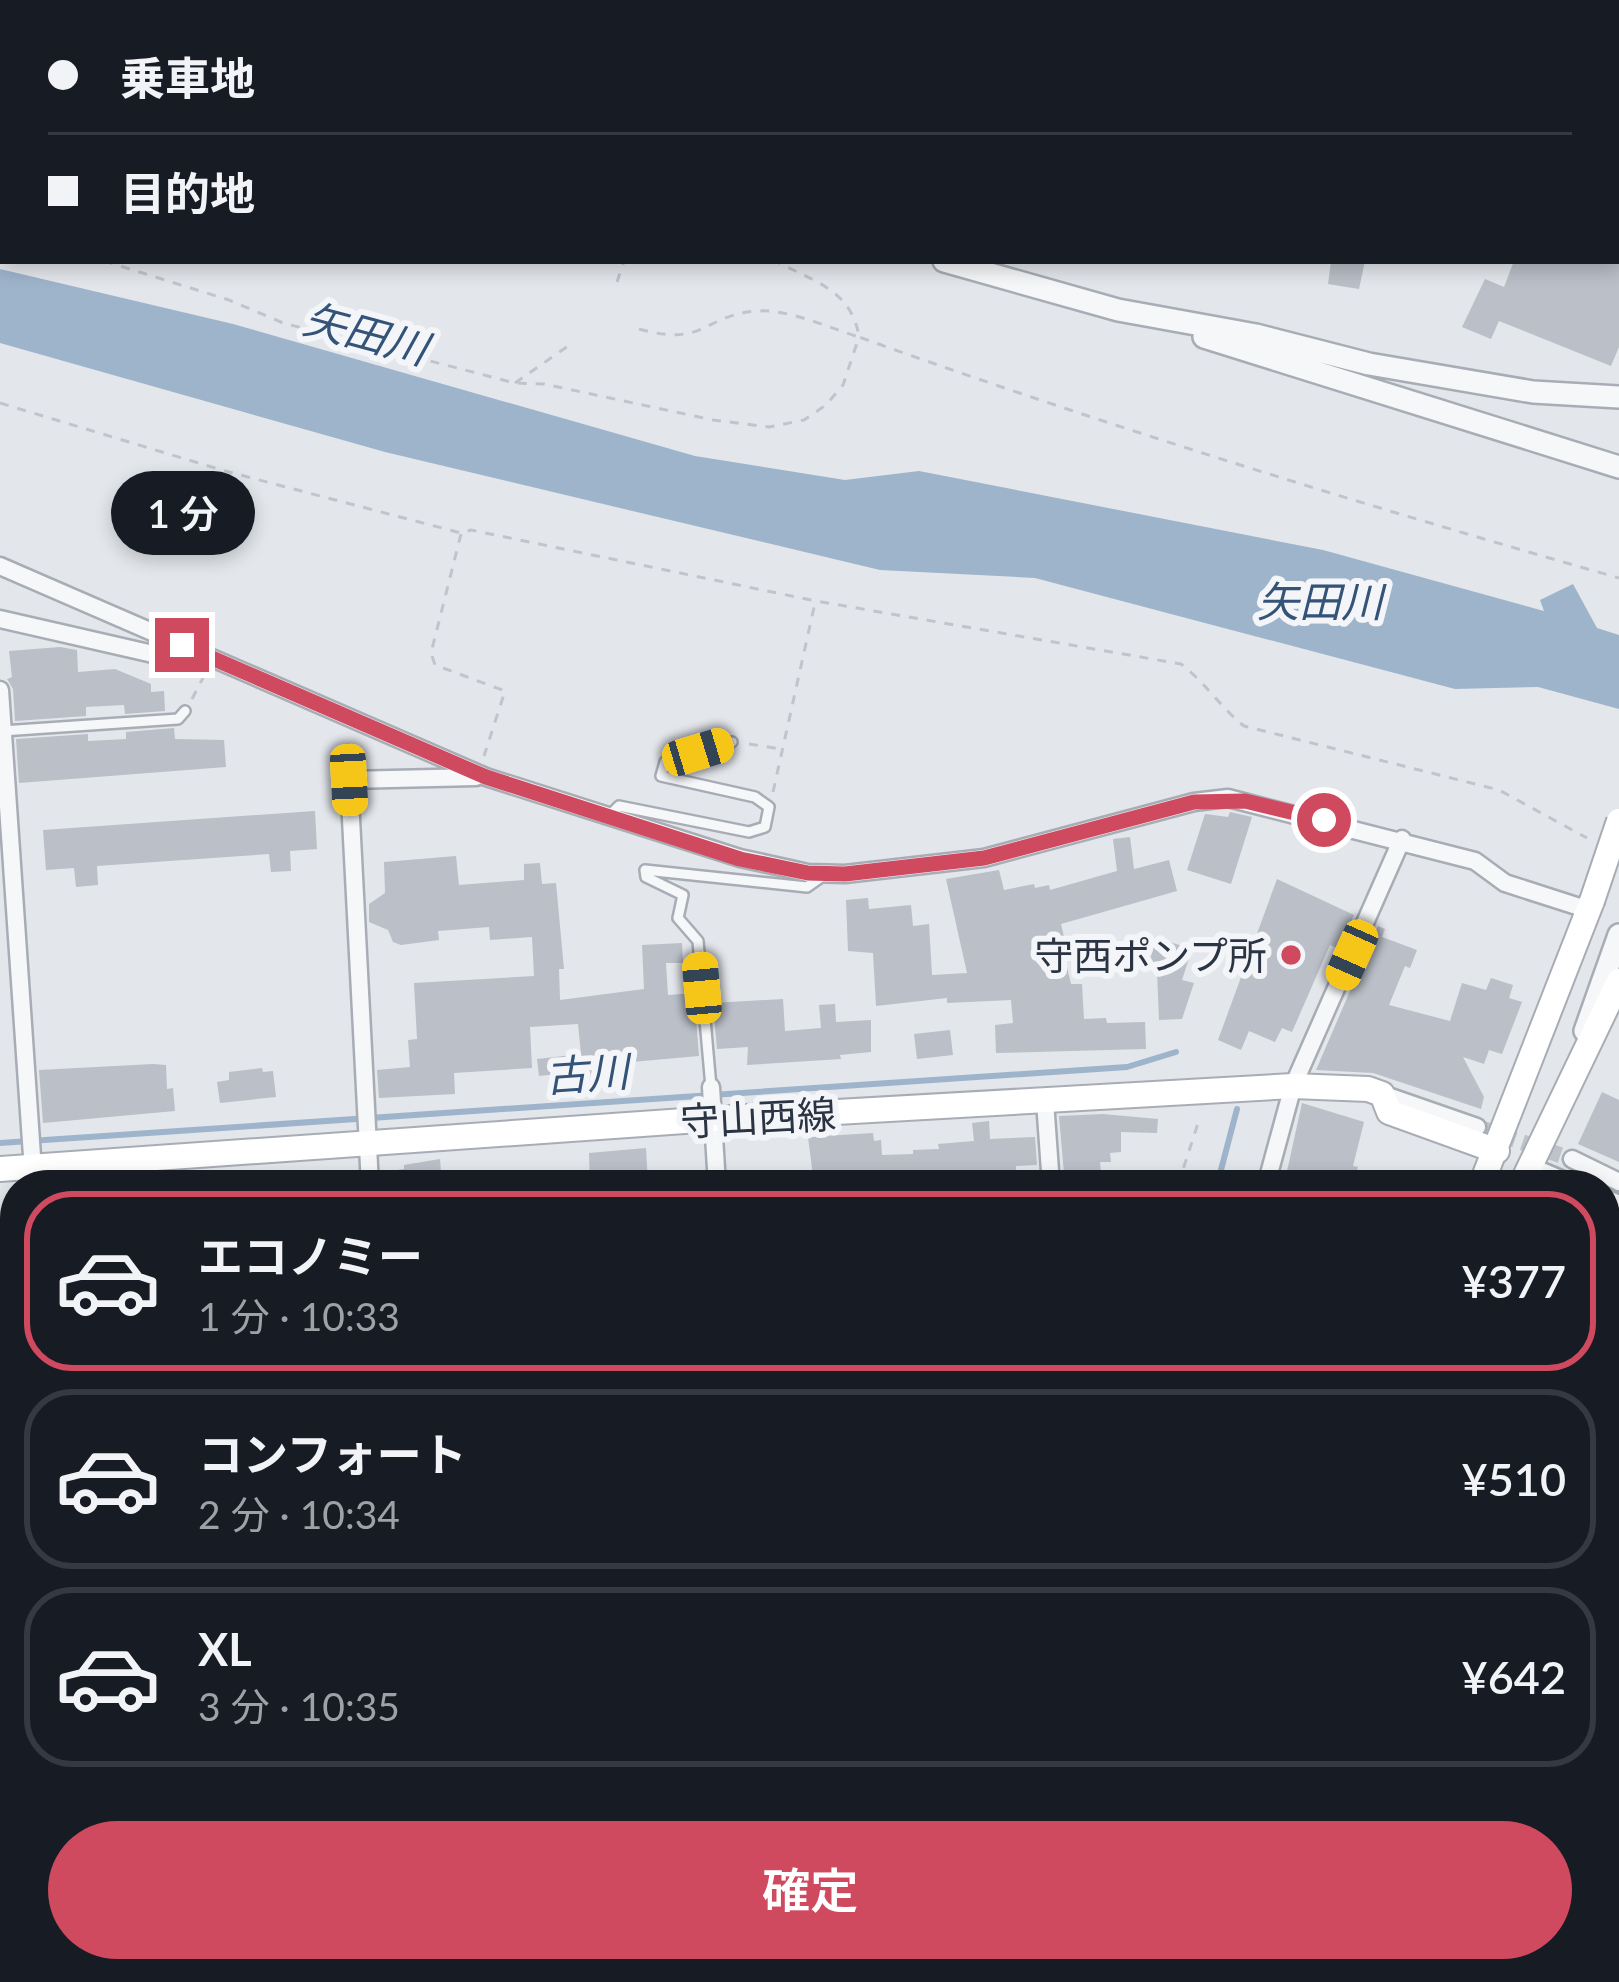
<!DOCTYPE html>
<html lang="ja">
<meta charset="utf-8">
<style>
:root{--surface:#171b24;--page:#20242c;--text:#f1f3f6;--muted:#9ea1a6;--line:#363941;--accent:#cf495f}
body{margin:0;font-family:Lato,"Noto Sans JP",sans-serif;background:var(--page);color:var(--text);height:100vh;display:flex;flex-direction:column;font-size:45px;white-space:nowrap}
*{box-sizing:border-box;margin:0}
p{font-size:39px;color:var(--muted)}
.icon{flex:none;width:66px;height:66px;fill:none;stroke:currentColor;stroke-width:2;stroke-linecap:round;stroke-linejoin:round}
.map{position:relative;flex:1;overflow:hidden}
.side{position:absolute;left:0px;top:1170px;width:1620px;height:813px;display:flex;flex-direction:column;background:var(--surface);border-radius:48px 48px 0 0;box-shadow:0 6px 18px #0003}
.side>*{flex:none}
.hud{position:absolute;left:0px;top:0px;width:1620px;height:264px;box-shadow:0 6px 18px #0003;display:grid;align-content:center;height:264px;padding:0 48px;background:var(--surface)}
.end{position:absolute;width:54px;height:54px;margin:-27px;border:15px solid #cf495f;background:#fff;box-shadow:0 0 0 6px #fff}
.from{border-radius:50%}
.bubble{position:absolute;height:84px;border-radius:42px;background:var(--surface);box-shadow:0 6px 18px #0003;font-size:39px;font-weight:600;line-height:84px;text-align:center}
.car{position:absolute;width:36px;height:72px;margin:-36px -18px;border-radius:15px;box-shadow:0 0 9px 3px #0007;background:linear-gradient(#f5c518 24%,#345 0 40%,#f5c518 0 76%,#345 0 86%,#f5c518 0)}
.hud b{display:flex;align-items:center;gap:42px;height:114px;font-size:45px}
.hud b+b{border-top:3px solid var(--line)}
.hud i{width:30px;height:30px;background:var(--text)}
ul{padding:21px 0 0;list-style:none}
li{display:flex;align-items:center;gap:36px;height:180px;margin:0 24px 18px;padding:0 24px;border:6px solid var(--line);border-radius:48px}
li div{flex:1}
li b{display:block;font-size:45px}
li em{font-style:normal;font-weight:600}
li.selected{border-color:var(--accent)}
li>.icon{width:108px;height:108px;stroke-width:1.5}
.action{display:flex;gap:24px;margin-top:auto;padding:24px 48px}
.action a{flex:1;height:138px;border-radius:72px;background:var(--accent);color:#fff;font-size:48px;font-weight:600;line-height:138px;text-align:center}
.map>svg:first-child{display:block}
.water{fill:#9eb4cb}
.lines{fill:none;stroke-linecap:round;stroke-linejoin:round}
.stream{stroke:#9eb4cb;stroke-width:6}
.building{fill:#babfc8}
.minor-tunnel{stroke:#bec2c9;stroke-width:16;stroke-dasharray:16 8;stroke-linecap:butt}
.service-casing{stroke:#a8adb5;stroke-width:14}
.minor-casing{stroke:#a8adb5;stroke-width:21}
.tertiary-casing{stroke:#a8adb5;stroke-width:26}
.secondary-casing{stroke:#a8adb5;stroke-width:28}
.path{stroke:#c1c4ca;stroke-width:3;stroke-dasharray:9 9;stroke-linecap:butt}
.service{stroke:#f6f7f9;stroke-width:9}
.minor{stroke:#f6f7f9;stroke-width:16}
.tertiary{stroke:#f6f7f9;stroke-width:21}
.secondary{stroke:#fff;stroke-width:24}
.secondary-bridge-casing{stroke:#a8adb5;stroke-width:28;stroke-linecap:butt}
.secondary-bridge{stroke:#fff;stroke-width:24}
.route{stroke:#cf495f;stroke-width:15}
.poi-dot{fill:#cf495f;stroke:#f3f5f8;stroke-width:4.5}
.labels{text-anchor:middle;dominant-baseline:central;stroke-width:12;stroke-linejoin:round;paint-order:stroke}
.poi-label{font-size:39px;fill:#2b3443;stroke:#f3f5f8;text-anchor:end}
.street-label{font-size:39px;fill:#2b3443;stroke:#f3f5f8}
.water-label{font-size:42px;font-style:italic;fill:#345378;stroke:#f3f5f8}
</style>
<div class="map">
<svg width="1619" height="1982" viewBox="0 0 1619 1982">
<rect width="100%" height="100%" fill="#e3e6eb"/>
<path class="water" d="M0 269 233 324 695 456 845 480 919 471 1323 550 1544 611 1540 600 1573 584 1597 628 1619 635V709L1538 687 1455 689 1035 578 880 570 385 452 0 343Z"/>
<g class="lines">
<path class="stream" d="M0 1143 1127 1067 1176 1052
M1217 1185 1237 1109
M1005 1982 1010 1968"/>
</g>
<path class="building" d="M1331 261H1365L1359 289 1328 284Z
M1514 261H1619V347L1611 366 1499 321 1491 339 1462 327 1485 279 1504 287Z
M60 647 77 650 78 672 115 669 151 684V692L164 691 165 711 125 714 124 705 86 707V716L15 721 13 689 7 679 12 677 9 651Z
M174 728 175 739 224 740 226 767 19 783 16 739 88 734V741L126 739V732Z
M315 811 317 849 290 851 291 871 271 872 269 854 97 866 98 885 76 887 74 868 46 870 43 830Z
M1230 812 1252 817 1231 884 1187 870 1205 814 1228 817Z
M1130 837 1134 869 1169 860 1177 891 1061 924 1065 941 1061 942 1071 984H1082L1084 1019 1106 1018 1107 1023 1145 1022 1146 1049 996 1053 995 1025 1013 1023 1011 1000 947 1003V998L876 1006 873 953 848 951 846 900 868 898 869 909 911 905 913 926 929 924 932 975 967 973 946 879 999 870 1004 890 1034 884 1035 888 1049 885 1050 890 1117 871 1113 839Z
M456 856 459 885 524 880V864L540 863 542 884 556 883 564 969H559L560 1000 644 989 642 945 682 943 683 963H666L668 995 694 993 699 1056 620 1063 621 1079 585 1081V1071L539 1076 537 1059 581 1054 578 1024 530 1027 532 1068 454 1073 455 1094 379 1098 377 1070 410 1067 408 1040 417 1039 414 983 534 976 532 937 490 940 489 927 438 931 439 940 401 945 393 942 388 930 369 922V904L385 893 384 862Z
M1277 879 1354 915 1339 949 1330 945 1292 1032 1282 1028 1275 1042 1249 1031 1241 1050 1218 1040Z
M1378 926 1385 929 1382 937 1417 950 1410 968 1405 966 1389 1005 1450 1021 1462 983 1486 990 1491 978 1513 985 1509 998 1522 1002 1502 1054 1489 1050 1484 1064 1463 1057 1484 1097 1481 1109 1373 1073 1316 1070Z
M1157 938 1192 949 1182 980 1194 983 1182 1019 1159 1020 1157 972 1147 968Z
M783 999 785 1031 821 1028 819 1005 835 1004 836 1022 871 1020V1052L840 1055 841 1059 747 1065 748 1047 717 1049 713 1003Z
M950 1030 953 1055 917 1059 914 1034Z
M153 1064 166 1065 167 1089 173 1088 175 1111 43 1123 39 1070Z
M262 1068 263 1072 273 1071 276 1097 220 1103 217 1082 229 1080V1072Z
M1602 1092 1619 1100V1162L1578 1144Z
M1302 1103 1364 1122 1353 1166 1358 1167 1353 1185 1323 1179 1321 1185H1284Z
M1103 1114 1158 1119 1157 1133 1121 1132V1152L1110 1153 1111 1162H1100L1102 1185H1065L1059 1116Z
M989 1121 990 1139 1035 1137 1037 1165 1016 1166V1170L1008 1171 1009 1185H966V1179L885 1185 814 1184 808 1137 873 1133 874 1141 881 1140 882 1155 913 1154V1150L939 1149 938 1144 974 1141 972 1123Z
M646 1148 648 1185H590L589 1153Z
M440 1159 442 1185H398L397 1170 404 1169V1165Z"/>
<g class="lines">
<path class="minor-tunnel" d="M1477 1127 1572 1159"/>
<g class="service-casing">
<path id="service" d="M2 731 178 719 185 711
M609 816 619 806 749 832 765 827 769 807 755 797 661 776 665 762 732 742
M711 1087 698 941 678 918 683 895 646 877 645 870 807 887 824 875
M0 1589 15 1588"/>
</g>
<g class="minor-casing">
<path id="minor" d="M1213 0 1218 3
M414 3V0
M817 3V0
M1617 97H1619
M0 566 486 777 740 858 808 873 845 874 984 858 1194 802 1228 798 1475 861 1505 883 1589 910
M0 619 153 654 182 645
M0 690 34 1185
M711 1087 717 1185
M1382 1094 1477 1127
M1045 1101 1051 1185
M1572 1159 1619 1182
M1530 1166 1575 1185
M370 1185 349 780 476 777
M1266 1185 1293 1086 1402 839
M1605 1198 1619 1204
M1605 1266 1619 1235
M1605 1450 1619 1449
M1605 1570 1619 1569
M1605 1688 1619 1687
M1605 1808 1619 1807
M1605 1926 1619 1924
M88 1968 89 1982
M429 1968 431 1982
M769 1968 770 1982
M1526 1968 1527 1982
M867 1982 939 1968
M964 1982 969 1968
M1277 1982 1283 1968"/>
</g>
<g class="tertiary-casing">
<path id="tertiary" d="M0 62 3 63
M944 261 1118 310 1256 335 1369 364 1533 392 1619 397
M1204 337 1619 467
M1585 1031 1619 935
M0 1706 15 1705"/>
</g>
<g class="secondary-casing">
<path id="secondary" d="M0 1169 713 1119 1293 1086 1368 1089 1382 1094 1389 1112 1497 1151
M1481 1185 1592 901
M1521 1185 1619 981
M1113 1982 1119 1968
M1145 1982 1152 1968"/>
</g>
<path class="path" d="M0 228 3 229
M104 261 229 300 283 323 515 383 544 384 713 420 769 427 804 420 826 405 843 385 859 337C1109 427 1363 505 1619 578
M617 282 624 261
M639 329C706 348 704 314 758 311 789 309 829 328 859 337 852 290 813 281 775 261
M515 383 568 346
M0 403 225 471 461 533 471 530 816 601 1181 664C1206 683 1219 706 1244 726L1499 790 1587 838
M461 534 431 653 435 665 505 691 484 756
M192 699 204 676
M749 744 781 749
M773 792 815 603
M1178 1185 1200 1117"/>
<use href="#service" class="service"/>
<use href="#minor" class="minor"/>
<use href="#tertiary" class="tertiary"/>
<use href="#secondary" class="secondary"/>
<g class="secondary-bridge-casing">
<path id="secondary-bridge" d="M1592 901 1619 821"/>
</g>
<use href="#secondary-bridge" class="secondary-bridge"/>
</g>
<g class="lines">
<path class="route" d="M182 645 486 777 740 859 808 873 845 874 984 858 1194 802 1245 801 1324 820"/>
</g>
<circle class="poi-dot" cx="1291" cy="955" r="12"/>
<g class="labels">
<g class="poi-label">
<text x="1267" y="955">守西ポンプ所</text>
</g>
<g class="street-label">
<text transform="translate(758 1117) rotate(-3)">守山西線</text>
</g>
<g class="water-label">
<text transform="translate(366 333) rotate(15)">矢田川</text>
<text x="1320" y="601">矢田川</text>
<text transform="translate(587 1073) rotate(-4)">古川</text>
</g>
</g>
</svg>
<i class="end from" style="left:1324px;top:820px"></i>
<i class="end" style="left:182px;top:645px"></i>
<div class="bubble" style="left:111px;top:471px;width:144px">1 分</div>
<i class="car" style="left:698px;top:752px;rotate:73deg"></i>
<i class="car" style="left:349px;top:780px;rotate:177deg"></i>
<i class="car" style="left:1352px;top:955px;rotate:204deg"></i>
<i class="car" style="left:702px;top:988px;rotate:355deg"></i>
<div class="hud">
<b><i class="from"></i>乗車地</b>
<b><i></i>目的地</b>
</div>
<section class="side">
<ul>
<li class="selected"><svg class="icon" aria-label="car" viewBox="0 0 24 24"><path d="M5 17H2v-5l4-1 3-4h7l3 4 3 1v5h-3M9 17h6M6 11h13"/><circle cx="7" cy="17" r="2"/><circle cx="17" cy="17" r="2"/></svg><div><b>エコノミー</b><p>1 分 · 10:33</p></div><em>¥377</em></li>
<li><svg class="icon" aria-label="car" viewBox="0 0 24 24"><path d="M5 17H2v-5l4-1 3-4h7l3 4 3 1v5h-3M9 17h6M6 11h13"/><circle cx="7" cy="17" r="2"/><circle cx="17" cy="17" r="2"/></svg><div><b>コンフォート</b><p>2 分 · 10:34</p></div><em>¥510</em></li>
<li><svg class="icon" aria-label="car" viewBox="0 0 24 24"><path d="M5 17H2v-5l4-1 3-4h7l3 4 3 1v5h-3M9 17h6M6 11h13"/><circle cx="7" cy="17" r="2"/><circle cx="17" cy="17" r="2"/></svg><div><b>XL</b><p>3 分 · 10:35</p></div><em>¥642</em></li>
</ul>
<div class="action"><a>確定</a></div>
</section>
</div>
